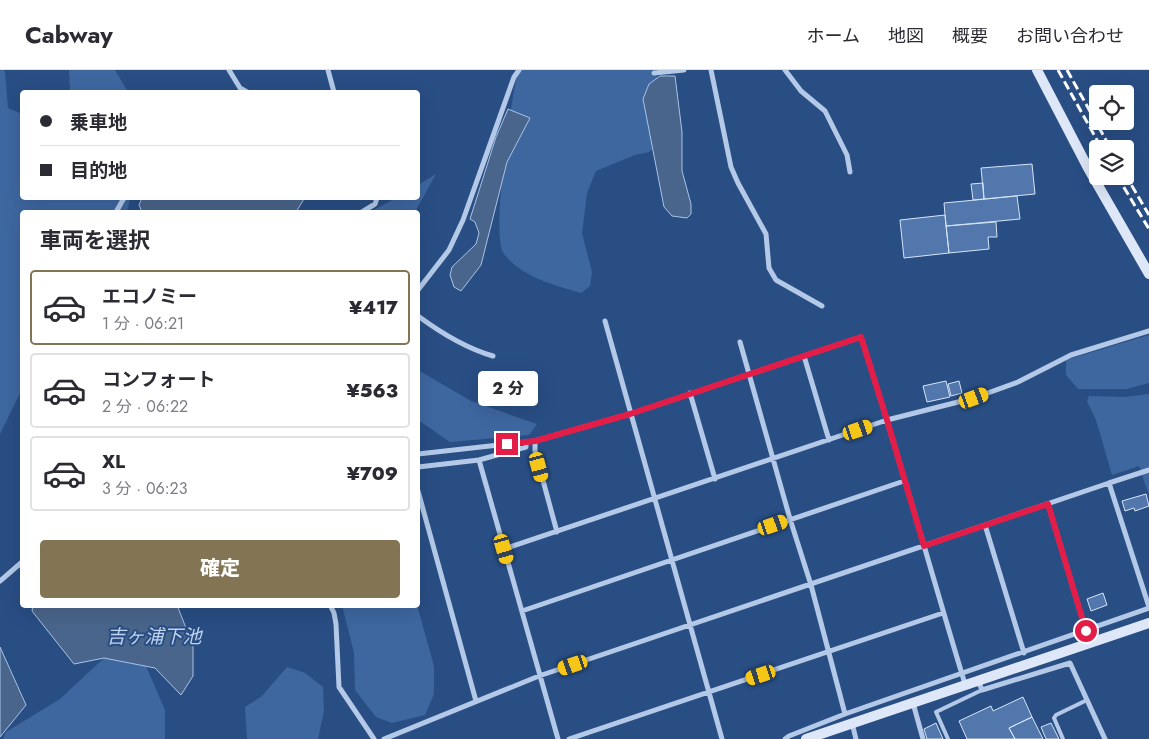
<!DOCTYPE html>
<html lang="ja">
<meta charset="utf-8">
<style>
:root{--surface:#fff;--page:#f7f7f7;--text:#2b2b33;--muted:#7c7c81;--line:#e1e1e2;--accent:#837553}
body{margin:0;font-family:Jost,"Noto Sans JP",sans-serif;background:var(--page);color:var(--text);height:100vh;display:flex;flex-direction:column;font-size:19px;white-space:nowrap}
*{box-sizing:border-box;margin:0}
p{font-size:16px;color:var(--muted)}
.icon{flex:none;width:28px;height:28px;fill:none;stroke:currentColor;stroke-width:2;stroke-linecap:round;stroke-linejoin:round}
.map{position:relative;flex:1;overflow:hidden}
.side{position:absolute;left:20px;top:140px;width:400px;height:398px;display:flex;flex-direction:column;background:var(--surface);border-radius:5px;box-shadow:0 5px 20px #0002}
.side>*{flex:none}
.banner{position:absolute;left:20px;top:20px;width:400px;height:110px;border-radius:5px;box-shadow:0 5px 20px #0002;display:grid;align-content:center;height:110px;padding:0 20px;background:var(--surface)}
.tools{position:absolute;left:1089px;top:15px;display:grid;gap:10px}
.tools a{display:grid;place-items:center;width:45px;height:45px;border-radius:5px;background:var(--surface);box-shadow:0 5px 20px #0002;font-size:25px}
.end{position:absolute;width:22px;height:22px;margin:-11px;border:6px solid #e11d48;background:#fff;box-shadow:0 0 0 2px #fff}
.from{border-radius:50%}
.bubble{position:absolute;height:35px;border-radius:5px;background:var(--surface);box-shadow:0 5px 20px #0002;font-size:16px;font-weight:800;line-height:35px;text-align:center}
.car{position:absolute;width:15px;height:30px;margin:-15px -8px;border-radius:6px;box-shadow:0 0 4px 1px #0007;background:linear-gradient(#f5c518 24%,#345 0 40%,#f5c518 0 76%,#345 0 86%,#f5c518 0)}
.banner b{display:flex;align-items:center;gap:18px;height:48px;font-size:19px}
.banner b+b{border-top:1px solid var(--line)}
.banner i{width:12px;height:12px;background:var(--text)}
ul{padding:0;list-style:none}
li{display:flex;align-items:center;gap:15px;height:75px;margin:0 10px 8px;padding:0 10px;border:2px solid var(--line);border-radius:5px}
li div{flex:1}
li b{display:block;font-size:19px}
li em{font-style:normal;font-weight:800}
li.selected{border-color:var(--accent)}
li>.icon{width:45px;height:45px;stroke-width:1.5}
h2{padding:0 20px;font-size:22px;line-height:60px}
.button{display:flex;gap:10px;margin-top:auto;padding:10px 20px}
.button a{flex:1;height:58px;border-radius:5px;background:var(--accent);color:#fff;font-size:20px;font-weight:800;line-height:58px;text-align:center}
header{display:flex;align-items:center;gap:30px;box-sizing:border-box;height:70px;padding:0 25px;background:var(--surface);border-bottom:1px solid var(--line)}
header strong{font-size:24px}
nav{display:flex;gap:28px;margin-inline-start:auto;font-size:18px}
.map>svg:first-child{display:block}
.green{fill:#3e67a0}
.water{fill:#4a658b;stroke:#a8c3e7}
.building{fill:#5277ac;stroke:#d6e4f6}
.lines{fill:none;stroke-linecap:round;stroke-linejoin:round}
.lane{stroke:#b3c9e7;stroke-width:4}
.street{stroke:#b3c9e7;stroke-width:5}
.secondary{stroke:#dde7f7;stroke-width:10}
.rail{stroke:#fff;stroke-width:3;stroke-dasharray:9 4;stroke-linecap:butt}
.route{stroke:#e11d48;stroke-width:6}
.labels{text-anchor:middle;dominant-baseline:central;stroke-width:4;stroke-linejoin:round;paint-order:stroke}
.water-label{font-size:19px;font-style:italic;fill:#bfd3ee;stroke:#294e84}
</style>
<header>
<strong>Cabway</strong>
<nav><a>ホーム</a><a>地図</a><a>概要</a><a>お問い合わせ</a></nav>
</header>
<div class="map">
<svg width="1149" height="669" viewBox="0 0 1149 669">
<rect width="100%" height="100%" fill="#294e84"/>
<path class="green" d="M0 0H4L5 2 8 38 22 44V128H130L127 142H22V319L0 364Z
M69 0H115L128 22H70Z
M518 0H655L660 18 662 72 649 82 635 85 596 101 587 123 582 163 592 202 590 216 581 223C554 215 522 207 504 184 490 167 512 27 518 0Z
M436 104 415 142H370L396 128H418V115Z
M1149 265V313L1127 319H1078L1066 305V290Z
M418 300 471 331 537 354 529 365 450 372 418 350Z
M1149 324V425L1139 396 1112 405 1096 350 1087 331 1089 326 1125 327Z
M342 535H417L434 596V624L425 645 392 653 376 647 355 620 354 583Z
M136 573 165 640V669H3L6 662 60 629 104 588Z
M287 597 305 603 323 617 324 641 318 669H247L245 637 262 626Z"/>
<path class="water" d="M660 6H675L682 62V101L691 134V144L687 148 672 146 664 137 643 29 649 14Z
M508 39 530 48 507 92 481 195 461 221 454 217 450 205 452 197 476 174 479 163 475 152 470 149 496 67Z
M142 128H303L304 129 296 142H142L139 135Z
M33 535H177L193 576V606L181 625 155 598 104 588 74 594 32 541Z
M0 577 26 635 0 667Z"/>
<path class="building" d="M1032 94 1035 124 984 129 981 98Z
M983 113 984 129 973 130 971 114Z
M1017 126 1020 149 946 156 944 133Z
M945 145 949 183 904 188 900 150Z
M996 152 997 167H988L989 179 949 183 946 156Z
M946 311 950 327 927 332 923 316Z
M959 311 962 323 951 326 948 314Z
M1146 424 1149 436 1135 441 1134 438 1125 441 1122 431Z
M1103 523 1107 535 1091 541 1087 529Z
M1023 627 1032 647 1009 658 1015 669H967L959 651 991 636 993 641Z
M1032 647 1043 669H1015L1009 658Z
M936 653 943 669H927L924 659Z
M1051 653 1059 669H1046L1041 657Z"/>
<g class="lines">
<path class="lane" d="M948 669 936 642 982 620
M1063 669 1054 648 1056 645 1087 630"/>
<path class="street" d="M229 0 240 18 247 22
M328 0 334 22
M711 0 731 97 738 113 766 164 769 198 776 210 822 236
M785 0 801 21 825 41 847 85 850 102
M654 3 684 0
M116 142 124 128
M362 142 375 134 377 128
M418 220 449 180 463 150 514 7 519 0
M418 246C441 263 465 278 493 286
M605 251 722 669
M740 272 790 449 811 515 845 644
M804 286 829 370
M690 323 715 409
M535 371V381L557 462
M418 384 535 371 630 344 861 267C898 382 930 499 965 614
M479 390 558 669
M418 397 479 390 526 377V373
M1109 413 1149 400
M418 421 476 631
M1048 434 1086 561
M985 455 1024 583
M504 479 887 350 974 328 1018 312 1071 285 1149 261
M0 511 22 492
M330 535 334 543 336 554 339 617 374 669
M522 541 904 411
M978 610 982 620 1070 593 1105 669
M913 633 923 669
M852 653 856 669
M384 669 539 606 1109 413 1149 537
M569 669 943 543
M785 669 789 666 845 644 1149 538"/>
<path class="secondary" d="M1037 0 1088 98 1149 204
M806 669 1149 553"/>
<path class="rail" d="M1058 0 1102 79
M1067 0 1111 79
M1125 104 1149 145
M1117 106 1149 159"/>
</g>
<g class="lines">
<path class="route" d="M507 374 535 371 630 344 861 267 887 350 924 476 1048 434 1086 561"/>
</g>
<g class="labels">
<g class="water-label">
<text x="154" y="566">吉ヶ浦下池</text>
</g>
</g>
</svg>
<div class="tools">
<a><svg class="icon" aria-label="locate" viewBox="0 0 24 24"><circle cx="12" cy="12" r="6"/><path d="M12 2v4M12 18v4M2 12h4M18 12h4"/></svg></a>
<a><svg class="icon" aria-label="layers" viewBox="0 0 24 24"><path d="M12 4l9 5-9 5-9-5zM3 14l9 5 9-5"/></svg></a>
</div>
<i class="end from" style="left:1086px;top:561px"></i>
<i class="end" style="left:507px;top:374px"></i>
<div class="bubble" style="left:478px;top:301px;width:60px">2 分</div>
<i class="car" style="left:974px;top:328px;rotate:70deg"></i>
<i class="car" style="left:858px;top:360px;rotate:71deg"></i>
<i class="car" style="left:539px;top:397px;rotate:165deg"></i>
<i class="car" style="left:773px;top:455px;rotate:71deg"></i>
<i class="car" style="left:504px;top:479px;rotate:164deg"></i>
<i class="car" style="left:573px;top:595px;rotate:251deg"></i>
<i class="car" style="left:761px;top:605px;rotate:252deg"></i>
<div class="banner">
<b><i class="from"></i>乗車地</b>
<b><i></i>目的地</b>
</div>
<section class="side">
<h2>車両を選択</h2>
<ul>
<li class="selected"><svg class="icon" aria-label="car" viewBox="0 0 24 24"><path d="M5 17H2v-5l4-1 3-4h7l3 4 3 1v5h-3M9 17h6M6 11h13"/><circle cx="7" cy="17" r="2"/><circle cx="17" cy="17" r="2"/></svg><div><b>エコノミー</b><p>1 分 · 06:21</p></div><em>¥417</em></li>
<li><svg class="icon" aria-label="car" viewBox="0 0 24 24"><path d="M5 17H2v-5l4-1 3-4h7l3 4 3 1v5h-3M9 17h6M6 11h13"/><circle cx="7" cy="17" r="2"/><circle cx="17" cy="17" r="2"/></svg><div><b>コンフォート</b><p>2 分 · 06:22</p></div><em>¥563</em></li>
<li><svg class="icon" aria-label="car" viewBox="0 0 24 24"><path d="M5 17H2v-5l4-1 3-4h7l3 4 3 1v5h-3M9 17h6M6 11h13"/><circle cx="7" cy="17" r="2"/><circle cx="17" cy="17" r="2"/></svg><div><b>XL</b><p>3 分 · 06:23</p></div><em>¥709</em></li>
</ul>
<div class="button"><a>確定</a></div>
</section>
</div>
